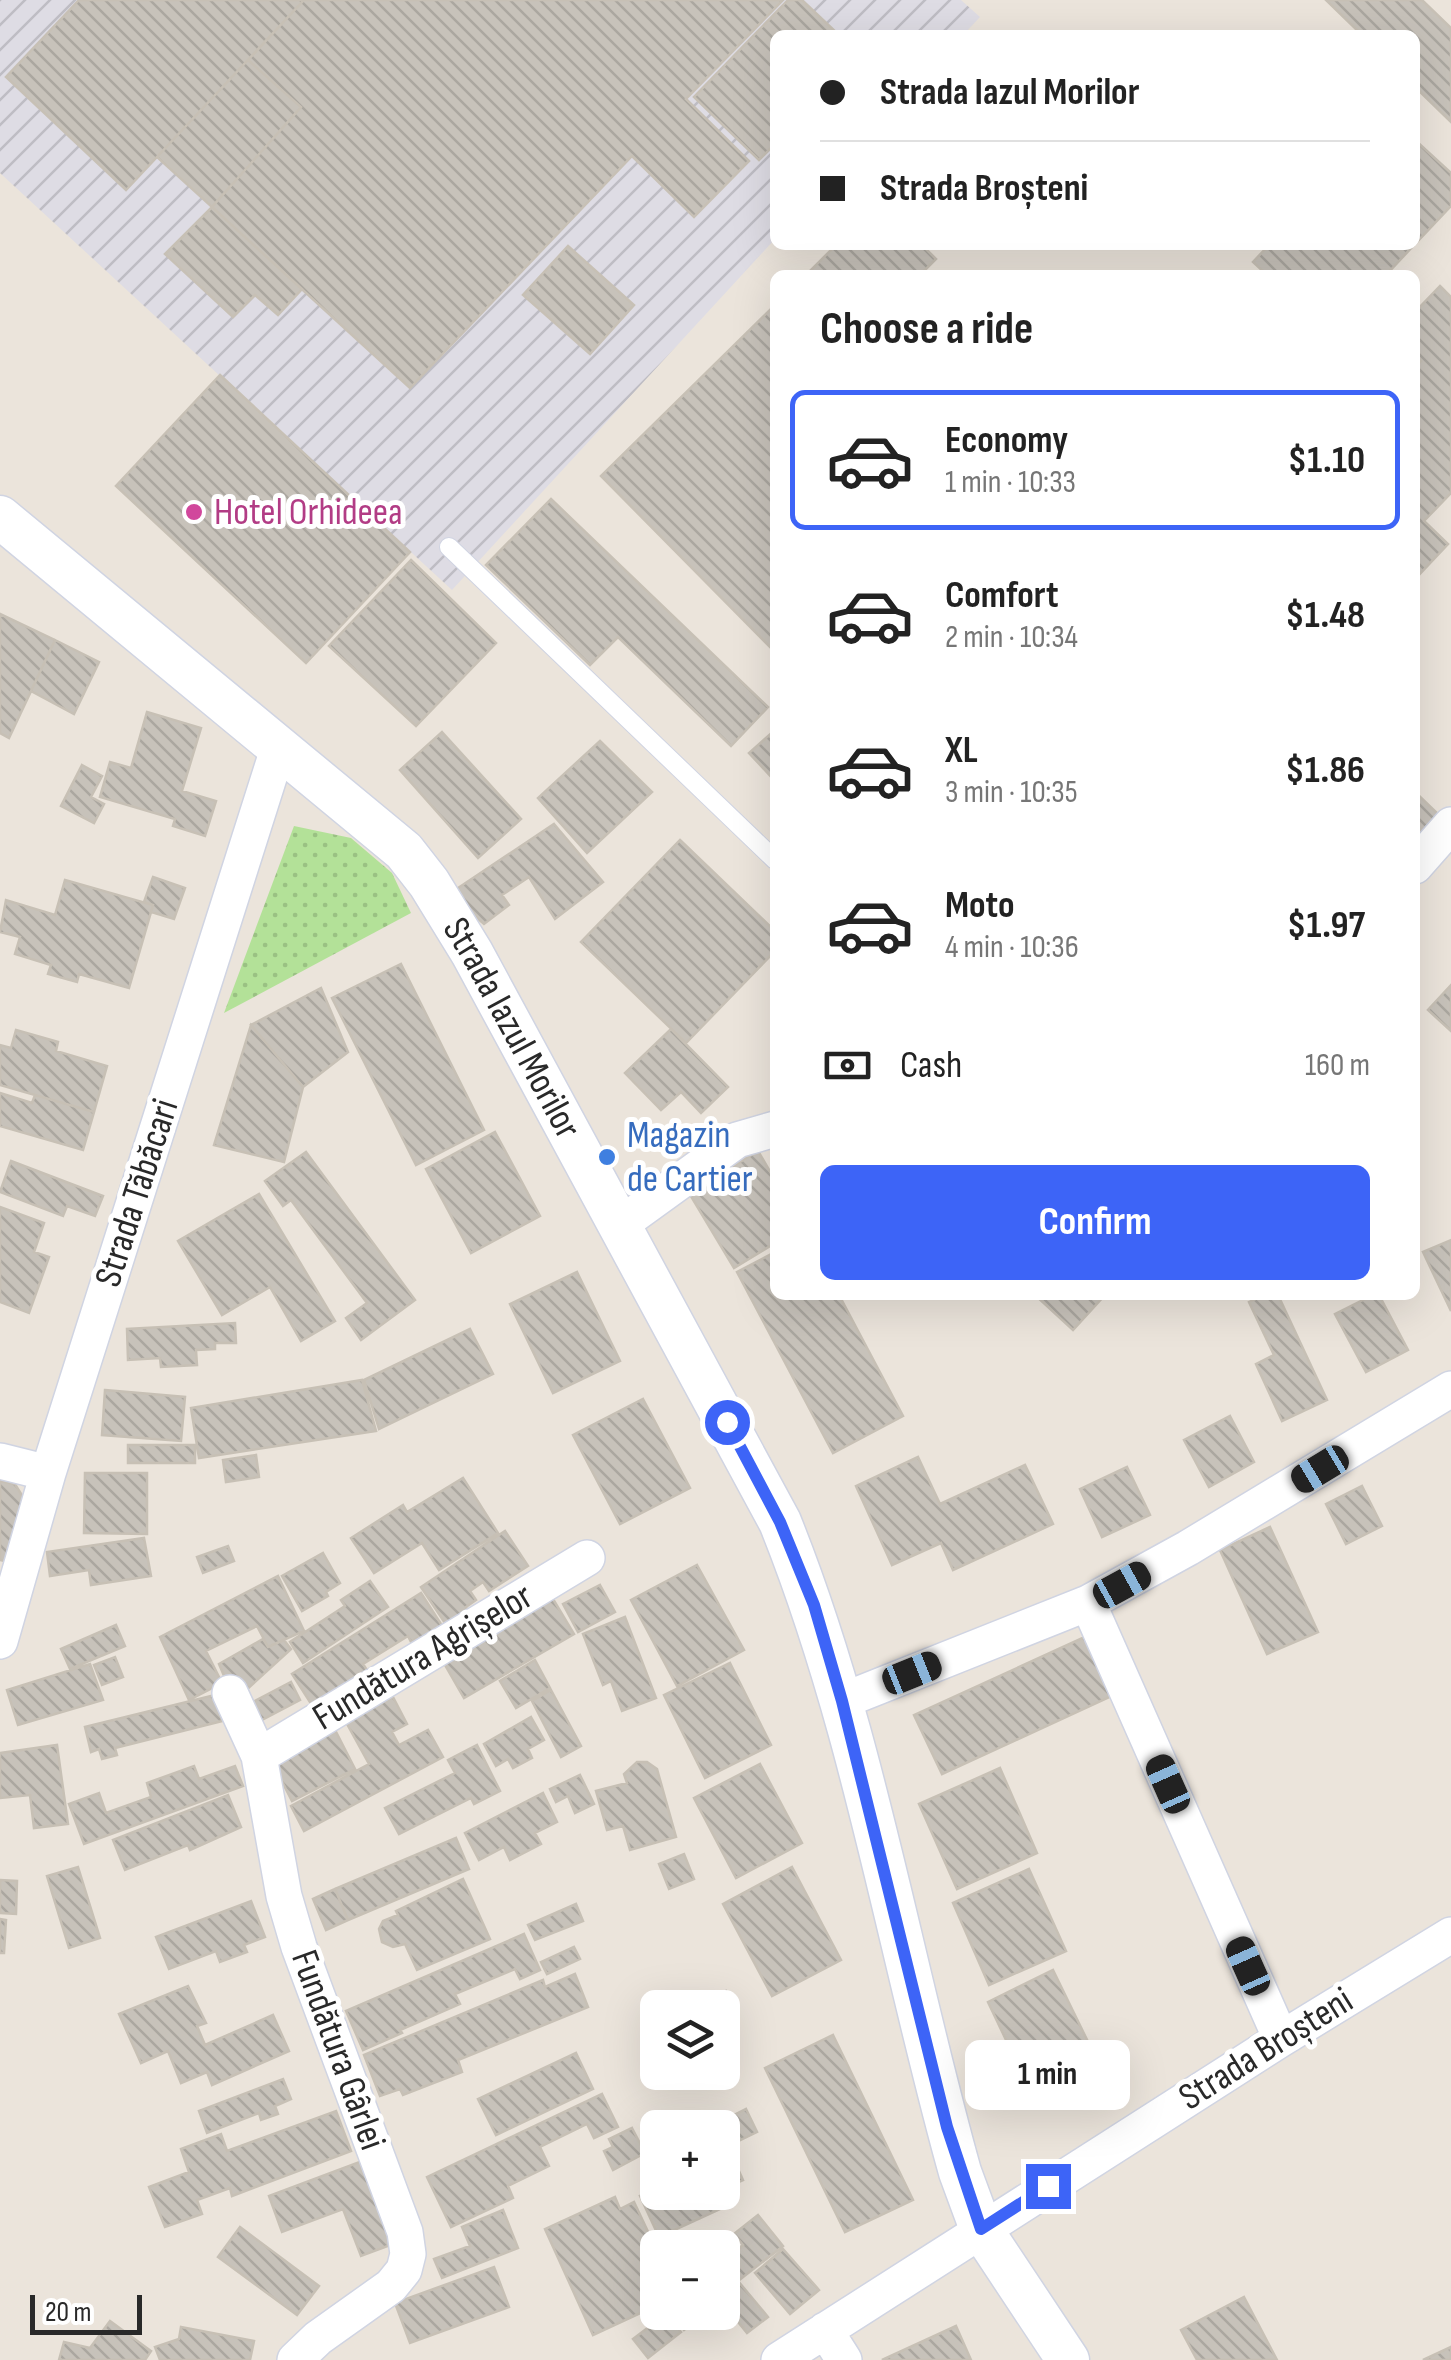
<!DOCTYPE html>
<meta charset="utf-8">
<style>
:root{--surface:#fff;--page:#f2f2f2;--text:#222;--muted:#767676;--line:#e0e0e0;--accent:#3d64f7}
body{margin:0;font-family:"Sofia Sans Condensed",sans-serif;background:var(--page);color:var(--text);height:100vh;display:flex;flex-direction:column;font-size:38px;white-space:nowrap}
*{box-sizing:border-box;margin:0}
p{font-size:32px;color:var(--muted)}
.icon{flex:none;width:55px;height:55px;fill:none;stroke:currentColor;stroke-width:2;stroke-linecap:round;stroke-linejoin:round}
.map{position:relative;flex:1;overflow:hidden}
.sheet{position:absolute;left:770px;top:270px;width:650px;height:1030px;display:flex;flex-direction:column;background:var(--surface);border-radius:15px;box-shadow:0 10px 40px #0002}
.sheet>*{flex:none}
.banner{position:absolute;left:770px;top:30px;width:650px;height:220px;border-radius:15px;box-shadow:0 10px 40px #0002;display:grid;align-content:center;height:220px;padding:0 50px;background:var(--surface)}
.tools{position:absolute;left:640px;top:1990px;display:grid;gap:20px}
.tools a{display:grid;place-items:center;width:100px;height:100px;border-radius:15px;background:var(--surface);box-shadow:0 10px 40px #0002;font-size:50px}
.scale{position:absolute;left:30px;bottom:25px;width:112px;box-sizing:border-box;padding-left:10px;border:5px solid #292929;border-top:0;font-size:28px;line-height:35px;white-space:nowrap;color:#292929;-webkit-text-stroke:8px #fff;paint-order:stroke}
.end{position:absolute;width:45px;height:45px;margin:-22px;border:12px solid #3d64f7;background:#fff;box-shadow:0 0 0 5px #fff}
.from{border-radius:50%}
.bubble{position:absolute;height:70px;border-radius:15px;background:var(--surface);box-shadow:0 10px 40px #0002;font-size:32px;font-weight:700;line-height:70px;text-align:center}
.car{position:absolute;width:30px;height:60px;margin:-30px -15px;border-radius:12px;box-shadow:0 0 8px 2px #0007;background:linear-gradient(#222 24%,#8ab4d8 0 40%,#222 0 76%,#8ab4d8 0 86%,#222 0)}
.banner b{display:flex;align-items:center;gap:35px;height:95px;font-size:38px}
.banner b+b{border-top:2px solid var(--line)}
.banner i{width:25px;height:25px;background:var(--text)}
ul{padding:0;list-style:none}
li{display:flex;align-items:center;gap:30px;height:140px;margin:0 20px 15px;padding:0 30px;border:5px solid transparent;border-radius:15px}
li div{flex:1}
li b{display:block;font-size:38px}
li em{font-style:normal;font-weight:700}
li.selected{border-color:var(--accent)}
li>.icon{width:90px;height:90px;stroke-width:1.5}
h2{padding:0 50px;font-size:45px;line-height:120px}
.pay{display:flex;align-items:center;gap:25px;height:110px;padding:0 50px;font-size:38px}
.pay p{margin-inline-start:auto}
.cta{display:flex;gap:20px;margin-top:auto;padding:20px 50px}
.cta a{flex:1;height:115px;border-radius:15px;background:var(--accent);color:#fff;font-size:40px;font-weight:700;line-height:115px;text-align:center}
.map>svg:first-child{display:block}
.industrial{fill:url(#industrial-furrows)}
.grass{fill:url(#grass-dots)}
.building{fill:url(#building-back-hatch);stroke:#c7c0b5;stroke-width:2.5}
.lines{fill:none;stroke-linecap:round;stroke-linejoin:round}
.service-casing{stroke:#d0d4e2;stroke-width:20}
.minor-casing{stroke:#d0d4e2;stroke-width:38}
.tertiary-casing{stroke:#d0d4e2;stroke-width:45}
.service{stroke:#fff;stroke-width:18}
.minor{stroke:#fff;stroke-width:35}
.tertiary{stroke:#fff;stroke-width:42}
.route{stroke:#3d64f7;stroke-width:12}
.hotel-dot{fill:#d1479c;stroke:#fff;stroke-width:4}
.shop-dot{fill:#3f7fe0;stroke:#fff;stroke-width:4}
.labels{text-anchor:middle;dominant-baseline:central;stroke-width:10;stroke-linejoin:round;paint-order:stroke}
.hotel-label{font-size:38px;fill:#b23c85;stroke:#fff;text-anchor:start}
.street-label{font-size:38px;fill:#292929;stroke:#fff}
.shop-label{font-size:38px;fill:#366cbe;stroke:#fff;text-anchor:start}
</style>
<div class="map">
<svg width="1451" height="2360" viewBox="0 0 1451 2360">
<defs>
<pattern id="industrial-furrows" width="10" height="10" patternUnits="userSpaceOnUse" patternTransform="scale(2.5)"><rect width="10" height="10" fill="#dedce4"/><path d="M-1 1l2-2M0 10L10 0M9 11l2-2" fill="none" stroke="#bebdc4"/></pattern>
<pattern id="grass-dots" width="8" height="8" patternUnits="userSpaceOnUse" patternTransform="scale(2.5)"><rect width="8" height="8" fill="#b3e198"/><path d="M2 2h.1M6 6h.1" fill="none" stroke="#9ac183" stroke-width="1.8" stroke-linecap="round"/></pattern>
<pattern id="building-back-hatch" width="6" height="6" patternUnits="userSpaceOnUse" patternTransform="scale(2.5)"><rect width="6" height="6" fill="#c7c2ba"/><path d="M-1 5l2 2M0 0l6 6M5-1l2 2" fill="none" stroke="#aba7a0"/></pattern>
</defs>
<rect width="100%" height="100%" fill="#ebe4db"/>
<path class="industrial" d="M0 0H961L980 17 963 35H775V239L452 590 0 173Z"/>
<path class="grass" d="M294 826 351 838 392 873 411 913 224 1013Z"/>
<path class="building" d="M79 0H304L126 190 6 77Z
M304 0H783L686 99 749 161 694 217 632 156 410 388 212 207 301 107 248 60Z
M788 0H802L839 35H775V144L759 160 694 97Z
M1326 0H1422L1451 28V122L1415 87V35H1362Z
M248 60 301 107 212 207 157 157Z
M1415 140 1451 173V206L1415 244Z
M212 207 302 289 278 315 255 295 233 317 165 254Z
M836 245H922L936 259 920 275H806Z
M1269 245H1414L1386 275H1267L1253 262Z
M568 246 634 305 590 354 523 295Z
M1440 286 1451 297V493L1424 521 1448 544 1415 579V367L1421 361 1415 355V312Z
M775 305V652L601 476Z
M220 375 410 552 306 663 116 486Z
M551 499 768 707 731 746 618 637 590 665 486 565Z
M411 560 496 643 416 726 329 646Z
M0 614 55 640 9 738 0 733Z
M55 640 99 662 74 714 31 691Z
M147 712 201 728 182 791 216 801 205 836 173 826 175 819 100 797 110 762 131 768Z
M775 730V781L749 753Z
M442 732 521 819 478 858 400 770Z
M600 741 652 792 587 853 538 798Z
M82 765 102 776 91 797 104 804 94 823 61 806Z
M1415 792 1438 814 1415 838Z
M554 824 603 882 555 919 529 877 502 895 509 905 484 924 449 894Z
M680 840 775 931V951L686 1043 581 942Z
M153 877 185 888 174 919 151 912 153 905 144 902Z
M65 880 153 905 129 988 79 974 77 982 48 974 51 965 15 954 20 937 0 932 6 900 55 915Z
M401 964 484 1130 416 1165 332 998Z
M1451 985V1031L1428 1010Z
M321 988 348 1052 303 1087 251 1025Z
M251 1025 303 1087 284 1162 214 1145Z
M671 1029 728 1087 701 1113 681 1092 661 1110 625 1073Z
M16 1030 58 1042 56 1051 107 1066 94 1112 0 1085V1045L11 1048Z
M0 1093 32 1103 35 1095 94 1112 83 1150 0 1126Z
M495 1132 540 1216 471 1253 426 1169Z
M758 1151 775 1180V1243L734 1268 689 1193Z
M306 1152 415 1300 361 1340 346 1318 367 1303 291 1200 283 1206 265 1181Z
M11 1161 103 1196 95 1216 67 1206 63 1216 0 1192Z
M259 1194 335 1321 301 1341 270 1287 222 1315 178 1241Z
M0 1207 44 1223 34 1252 49 1257 29 1313 0 1302Z
M1451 1240V1311L1423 1252Z
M775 1252V1295H839L903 1416 833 1453 737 1272Z
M577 1272 620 1361 553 1393 510 1304Z
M1035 1295H1105L1073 1330Z
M1264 1295H1278L1327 1400 1282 1421 1256 1364 1274 1355 1249 1302Z
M1373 1295H1379L1408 1350 1366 1372 1335 1314Z
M235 1323 236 1343H215V1349L196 1350 197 1365 161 1367 160 1358 128 1360 127 1329Z
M470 1329 493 1374 379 1429 364 1380Z
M362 1380 376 1431 199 1458 191 1408Z
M105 1390 185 1397 181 1441 102 1435Z
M643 1399 690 1488 620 1524 573 1435Z
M1230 1416 1254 1462 1209 1487 1184 1440Z
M128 1445H195V1463H128Z
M256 1455 259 1477 226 1482 223 1460Z
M918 1457 940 1504 1025 1465 1053 1524 953 1570 941 1543 892 1565 856 1486Z
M1127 1467 1150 1515 1102 1537 1080 1489Z
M85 1473H147V1534L84 1533Z
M463 1478 498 1533 439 1570 422 1543 374 1573 351 1538 403 1505 407 1512Z
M0 1481 15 1484 23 1497 9 1562 0 1560Z
M1362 1486 1382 1526 1346 1544 1326 1504Z
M1270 1527 1318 1632 1267 1654 1220 1550Z
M505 1531 528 1566 489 1591 483 1582 470 1591 476 1600 466 1607 475 1620 453 1635 421 1587Z
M144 1538 151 1576 91 1585 89 1570 50 1576 47 1552Z
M228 1546 234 1561 203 1573 197 1557Z
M323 1553 340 1583 326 1592 328 1596 302 1611 282 1576Z
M697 1565 744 1650 677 1686 631 1600Z
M278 1576 304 1631 268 1647 257 1626 206 1651 222 1683 189 1700 160 1637Z
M370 1581 388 1607 303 1663 290 1642 345 1606 341 1600Z
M600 1585 615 1612 578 1632 563 1604Z
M421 1593 450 1638 426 1653 417 1638 411 1642 408 1636 363 1664 372 1678 317 1713 292 1674Z
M550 1594 574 1634 464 1698 441 1658Z
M625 1617 656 1698 622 1711 611 1681 603 1685 583 1634Z
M116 1625 125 1646 70 1669 61 1649Z
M1087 1636 1114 1695 942 1774 914 1715Z
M263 1639 268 1647 284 1640 291 1649 243 1693 228 1685 219 1664Z
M115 1657 123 1677 102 1685 94 1665Z
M535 1660 550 1688 516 1708 500 1681Z
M730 1663 771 1745 705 1778 664 1695Z
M90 1664 103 1700 18 1725 7 1690Z
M291 1682 300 1700 256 1723 247 1705Z
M551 1690 581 1746 561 1757 532 1701Z
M215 1695 222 1721 115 1748 117 1755 102 1759 99 1749 91 1752 85 1727Z
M393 1697 407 1724 392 1732 399 1745 428 1730 443 1757 304 1831 291 1806 369 1764 346 1722Z
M531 1717 544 1740 528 1749 532 1758 513 1768 508 1759 496 1766 484 1744Z
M332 1724 355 1769 292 1801 269 1756Z
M57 1745 68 1824 34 1828 30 1795 0 1798V1753Z
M477 1745 500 1791 474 1804 471 1798 399 1834 385 1808 455 1773 448 1760Z
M637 1762H647L657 1769 676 1837 630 1850 623 1826 607 1830 596 1791 627 1783 624 1774Z
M760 1764 802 1843 736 1878 694 1798Z
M194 1766 199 1779 235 1766 243 1786 84 1844 69 1804 99 1793 106 1813 151 1797 147 1783Z
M1000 1768 1037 1853 957 1889 919 1804Z
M580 1775 594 1804 575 1813 568 1796 556 1802 550 1789Z
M543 1793 557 1822 535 1833 541 1844 510 1860 504 1847 479 1860 465 1833Z
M228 1795 241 1827 190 1850 188 1845 125 1870 113 1840Z
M456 1838 469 1869 348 1920 335 1889Z
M684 1854 694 1879 669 1889 659 1864Z
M78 1867 100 1938 69 1948 47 1876Z
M792 1867 841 1960 772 1996 723 1904Z
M1029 1869 1066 1951 989 1985 953 1903Z
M463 1879 490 1939 417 1970 405 1944 393 1947 382 1942 379 1929 383 1921 398 1915 396 1911Z
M0 1880 17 1881 16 1914 0 1913Z
M335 1889 348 1920 326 1930 313 1899Z
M251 1901 265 1937 244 1945 247 1952 220 1962 216 1951 169 1969 156 1937Z
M576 1904 583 1921 535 1940 528 1925Z
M0 1919 6 1920 4 1953H0Z
M524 1934 540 1970 520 1979 515 1969 455 1994 460 2004 400 2030 402 2033 363 2050 346 2011Z
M574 1947 580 1959 547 1974 541 1962Z
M1053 1970 1091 2048 1025 2080 988 2002Z
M575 1974 588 2007 458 2060 462 2072 403 2095 400 2089 380 2096 364 2055 543 1980 545 1987Z
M188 1986 206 2023 197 2026 205 2045 273 2015 289 2051 212 2085 207 2072 181 2083 168 2051 141 2063 119 2014Z
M726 1991 736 2013 722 2019V2008H690Z
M658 2023V2058H657L643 2030Z
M833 2035 913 2200 845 2232 765 2068Z
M722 2044 735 2068 706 2083 701 2072H722Z
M576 2053 593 2089 496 2135 478 2099Z
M283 2079 291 2099 275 2106 278 2114 261 2120 259 2113 207 2133 199 2111Z
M602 2094 618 2127 594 2138 587 2124 540 2147 549 2166 508 2186 513 2198 451 2227 427 2177Z
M746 2109 757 2132 722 2149V2128H708Z
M336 2111 351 2151 232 2196 230 2188 197 2200 202 2214 165 2227 149 2187 189 2172 181 2149 221 2134 227 2151Z
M632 2128 645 2153 613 2170 604 2151 613 2147 609 2139Z
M731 2153 743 2180 734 2184 738 2191 725 2197 729 2205 659 2237 640 2196 658 2188V2192H722V2157Z
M362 2161 393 2244 361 2256 343 2209 282 2232 269 2196Z
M615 2197 620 2209 634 2202 658 2253V2283L649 2286 658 2305 593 2335 545 2229Z
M503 2210 518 2248 442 2278 434 2259 470 2246 462 2227Z
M758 2215 783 2246 738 2281 768 2317 747 2333 722 2302V2262L743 2245 734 2234Z
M240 2227 319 2286 297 2315 218 2257Z
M783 2249 819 2290 790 2314 755 2273Z
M494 2267 509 2307 410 2343 395 2303Z
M1244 2297 1277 2360H1197L1181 2330Z
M670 2312H689L696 2320 684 2330Z
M666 2314 681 2332 648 2358 633 2339Z
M110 2321 151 2351 145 2360H59L64 2342 90 2348Z
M956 2326 971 2360H882Z
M181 2327 254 2341 250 2360H160L155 2347 179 2339Z
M1451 2347V2360H1423Z"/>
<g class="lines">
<g class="service-casing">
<path id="service" d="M449 547 775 860"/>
</g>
<g class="minor-casing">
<path id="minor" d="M1415 866 1451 825
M621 1224 737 1140 775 1129
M0 1461 48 1473
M1088 1603 1281 2039
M0 1641 48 1473 279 746
M230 1693 259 1756 284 1896 299 1947 405 2232 408 2254 404 2270 391 2286 318 2338 295 2360
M842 1701 1088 1603 1188 1548 1451 1389
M259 1756 587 1558
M825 2330 844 2360
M779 2360 1281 2039 1451 1935"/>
</g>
<g class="tertiary-casing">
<g id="tertiary">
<path id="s1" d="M0 517 404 851 429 883 472 953 780 1522C864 1731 899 1955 960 2172L981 2229 1068 2360"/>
</g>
</g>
<use href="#service" class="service"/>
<use href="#minor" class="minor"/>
<use href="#tertiary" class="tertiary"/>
</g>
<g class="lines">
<path class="route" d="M727 1422 780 1522 814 1605 842 1701 947 2127 981 2229 1048 2186"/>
</g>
<circle class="hotel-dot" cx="194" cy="512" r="10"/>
<circle class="shop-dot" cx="607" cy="1157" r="10"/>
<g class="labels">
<g class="hotel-label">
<text x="214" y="512">Hotel Orhideea</text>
</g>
<g class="street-label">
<text stroke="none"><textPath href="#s1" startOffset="732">Strada Iazul Morilor</textPath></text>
<text transform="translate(137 1193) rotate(-72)">Strada Tăbăcari</text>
<text transform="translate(423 1657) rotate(-31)">Fundătura Agrișelor</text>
<text transform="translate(1266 2049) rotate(-32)">Strada Broșteni</text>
<text transform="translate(338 2050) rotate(70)">Fundătura Gârlei</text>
</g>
<g class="shop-label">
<text x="627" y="1135">Magazin<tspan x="627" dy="44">de Cartier</tspan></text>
</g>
</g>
</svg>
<div class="tools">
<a><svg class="icon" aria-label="layers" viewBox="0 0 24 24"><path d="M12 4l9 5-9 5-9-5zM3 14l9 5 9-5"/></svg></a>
<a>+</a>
<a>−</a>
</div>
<div class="scale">20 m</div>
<i class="end from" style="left:727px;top:1422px"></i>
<i class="end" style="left:1048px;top:2186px"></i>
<div class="bubble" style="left:965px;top:2040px;width:165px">1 min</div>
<i class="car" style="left:1320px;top:1469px;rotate:239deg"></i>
<i class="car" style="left:1122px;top:1585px;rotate:61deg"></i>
<i class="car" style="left:912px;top:1673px;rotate:68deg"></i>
<i class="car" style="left:1168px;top:1784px;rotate:336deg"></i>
<i class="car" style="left:1248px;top:1966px;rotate:336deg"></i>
<div class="banner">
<b><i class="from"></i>Strada Iazul Morilor</b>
<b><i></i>Strada Broșteni</b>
</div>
<section class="sheet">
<h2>Choose a ride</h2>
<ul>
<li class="selected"><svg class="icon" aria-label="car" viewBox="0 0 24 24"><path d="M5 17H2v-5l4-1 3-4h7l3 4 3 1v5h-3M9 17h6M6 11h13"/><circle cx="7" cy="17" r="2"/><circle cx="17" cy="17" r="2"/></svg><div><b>Economy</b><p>1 min · 10:33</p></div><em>$1.10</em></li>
<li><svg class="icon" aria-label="car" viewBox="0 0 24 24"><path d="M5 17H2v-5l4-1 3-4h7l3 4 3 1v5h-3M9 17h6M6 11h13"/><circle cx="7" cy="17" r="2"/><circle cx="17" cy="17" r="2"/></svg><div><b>Comfort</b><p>2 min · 10:34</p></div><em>$1.48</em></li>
<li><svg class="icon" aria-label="car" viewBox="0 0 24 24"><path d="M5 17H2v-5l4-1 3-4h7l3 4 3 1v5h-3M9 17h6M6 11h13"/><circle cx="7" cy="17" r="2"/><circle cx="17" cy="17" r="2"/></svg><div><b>XL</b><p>3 min · 10:35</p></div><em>$1.86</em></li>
<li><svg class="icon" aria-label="car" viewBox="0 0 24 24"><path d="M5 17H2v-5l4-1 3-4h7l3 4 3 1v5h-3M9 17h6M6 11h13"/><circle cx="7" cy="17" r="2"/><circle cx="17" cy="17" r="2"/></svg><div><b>Moto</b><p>4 min · 10:36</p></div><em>$1.97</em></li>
</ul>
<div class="pay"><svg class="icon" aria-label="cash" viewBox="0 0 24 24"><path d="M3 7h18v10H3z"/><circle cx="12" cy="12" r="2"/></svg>Cash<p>160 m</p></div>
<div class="cta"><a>Confirm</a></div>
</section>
</div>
